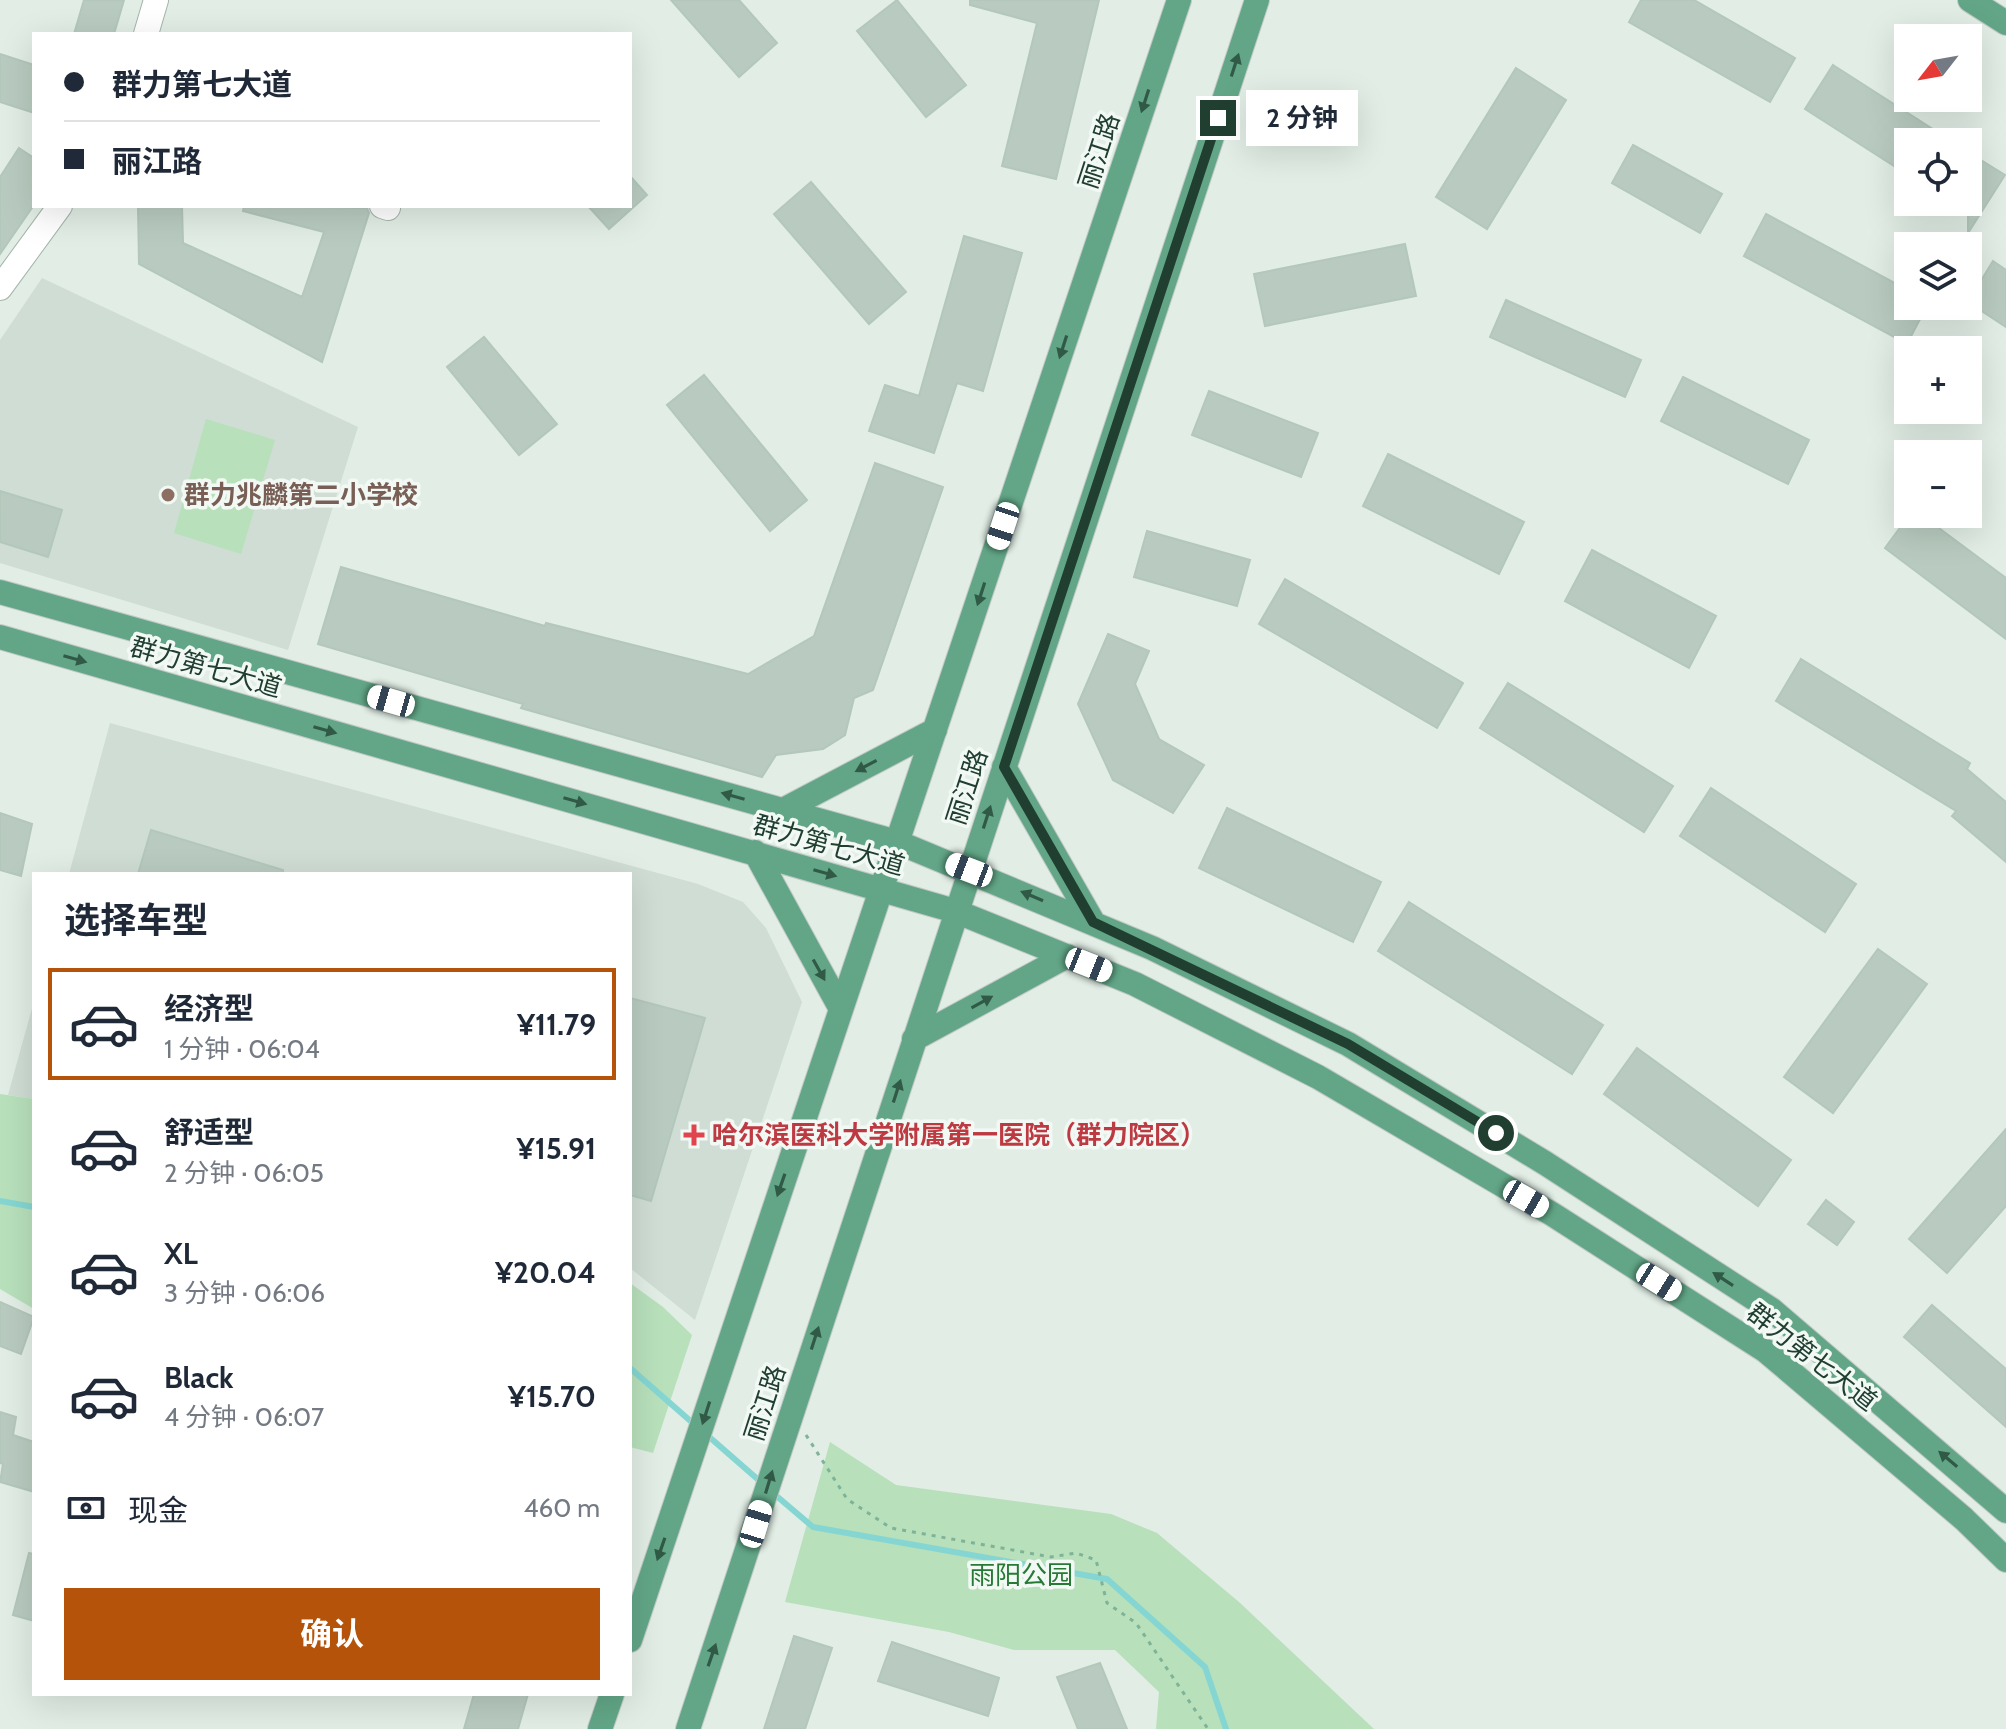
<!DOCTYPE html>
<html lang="zh">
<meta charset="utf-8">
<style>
:root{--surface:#fff;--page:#f6f6f7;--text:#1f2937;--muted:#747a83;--line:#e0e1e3;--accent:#b45309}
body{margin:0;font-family:Cabin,"Noto Sans SC",sans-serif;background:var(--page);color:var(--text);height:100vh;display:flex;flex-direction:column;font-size:30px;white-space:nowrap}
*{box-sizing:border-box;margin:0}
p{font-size:26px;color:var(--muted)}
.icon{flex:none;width:44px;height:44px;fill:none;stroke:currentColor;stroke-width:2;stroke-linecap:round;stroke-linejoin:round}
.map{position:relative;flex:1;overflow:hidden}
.drawer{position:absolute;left:32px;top:872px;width:600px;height:824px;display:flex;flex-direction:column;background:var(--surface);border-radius:0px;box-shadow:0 8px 32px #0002}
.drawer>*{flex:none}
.top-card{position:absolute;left:32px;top:32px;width:600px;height:176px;border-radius:0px;box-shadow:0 8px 32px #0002;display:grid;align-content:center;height:176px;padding:0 32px;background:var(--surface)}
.needle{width:52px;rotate:239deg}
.fabs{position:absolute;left:1894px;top:24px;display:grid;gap:16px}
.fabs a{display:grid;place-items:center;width:88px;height:88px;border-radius:0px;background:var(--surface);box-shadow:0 8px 32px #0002;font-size:40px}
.end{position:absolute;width:36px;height:36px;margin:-18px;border:10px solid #203f30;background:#fff;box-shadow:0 0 0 4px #fff}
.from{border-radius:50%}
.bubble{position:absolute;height:56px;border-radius:0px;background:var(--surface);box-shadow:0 8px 32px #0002;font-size:26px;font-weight:700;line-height:56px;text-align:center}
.car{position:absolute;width:24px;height:48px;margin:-24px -12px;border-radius:10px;box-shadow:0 0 6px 2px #0007;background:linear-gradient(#fff 24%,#345 0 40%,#fff 0 76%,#345 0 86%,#fff 0)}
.top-card b{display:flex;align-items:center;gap:28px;height:76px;font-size:30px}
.top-card b+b{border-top:2px solid var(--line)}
.top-card i{width:20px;height:20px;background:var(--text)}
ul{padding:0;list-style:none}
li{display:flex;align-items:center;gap:24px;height:112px;margin:0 16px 12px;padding:0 16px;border:4px solid transparent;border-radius:0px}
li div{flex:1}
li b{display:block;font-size:30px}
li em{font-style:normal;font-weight:700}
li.on{border-color:var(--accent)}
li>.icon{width:72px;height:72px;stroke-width:1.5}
h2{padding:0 32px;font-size:36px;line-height:96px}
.pay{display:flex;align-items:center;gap:20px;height:88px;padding:0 32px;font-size:30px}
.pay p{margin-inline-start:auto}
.action{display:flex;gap:16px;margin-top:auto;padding:16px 32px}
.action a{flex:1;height:92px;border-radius:0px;background:var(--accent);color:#fff;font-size:32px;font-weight:700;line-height:92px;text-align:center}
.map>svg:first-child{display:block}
.built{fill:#cfddd4}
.green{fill:#b8e0bb}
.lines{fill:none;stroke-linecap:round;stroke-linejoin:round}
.stream{stroke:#85d6d2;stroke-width:6}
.building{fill:#b9cbc0;stroke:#b3c7bb;stroke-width:2}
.minor-casing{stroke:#a3b5ab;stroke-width:26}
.major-casing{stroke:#c1c9c5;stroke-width:26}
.path{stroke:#7fb398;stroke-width:3;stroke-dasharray:4 6;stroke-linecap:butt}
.minor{stroke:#fff;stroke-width:24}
.major{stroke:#62a687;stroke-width:24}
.oneway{fill:#305946}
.route{stroke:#203f30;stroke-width:10}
.education-dot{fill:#8d6e63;stroke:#f2f9f4;stroke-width:3}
.health-dot{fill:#e0444e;stroke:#f2f9f4;stroke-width:3}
.labels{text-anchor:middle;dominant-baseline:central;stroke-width:7;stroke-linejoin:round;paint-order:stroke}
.street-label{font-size:26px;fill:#203f30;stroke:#f2f9f4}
.education-label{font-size:26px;font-weight:bold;fill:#785e54;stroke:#f2f9f4;text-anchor:start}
.health-label{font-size:26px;font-weight:bold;fill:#be3a42;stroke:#f2f9f4;text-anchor:start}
.park-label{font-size:26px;fill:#277936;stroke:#f2f9f4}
</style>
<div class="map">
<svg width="2006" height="1729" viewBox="0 0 2006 1729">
<rect width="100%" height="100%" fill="#e1ede5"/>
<path class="built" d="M42 278 358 427 288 650 0 563V340Z
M110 723 698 884 743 902 766 928 802 1002 695 1320 630 1268V874H69Z
M34 1001V1099L8 1095Z"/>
<path class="green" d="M206 419 275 440 241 554 174 533Z
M0 1094 34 1099V1309L0 1289Z
M630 1283 663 1307 692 1335 653 1453 630 1447Z
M830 1442 896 1485 1111 1514 1157 1533 1239 1602 1374 1729H1156L1159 1692 1115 1650H1014L949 1632 785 1602Z"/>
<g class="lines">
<path class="stream" d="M0 1201 34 1207
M630 1368 695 1425
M707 1435 762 1483
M773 1493 813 1527 1107 1579 1205 1667 1226 1729"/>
</g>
<path class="building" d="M84 0H124L114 34H74Z
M671 0H739L777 43 739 77Z
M897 0 966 85 926 117 857 31Z
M970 0H1099L1056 179 1002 166 1037 23 970 5Z
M1641 0H1694L1795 58 1770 102 1629 22Z
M0 54 34 65V113L0 102Z
M1833 65 1953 142H1908V175L1805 109Z
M1516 68 1566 100 1487 229 1436 197Z
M1633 145 1722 194 1700 233 1612 183Z
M19 148 34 158V205L0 254V177Z
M1968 152 2005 175 1968 233V213L1950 202H1968Z
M630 176 647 195 609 229 588 206H630Z
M811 182 906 292 869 324 774 214Z
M138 206H182L183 243 302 297 324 232 243 211 244 206 367 208 369 213 322 362 139 264Z
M1766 214 1908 290V306H1927L1907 344 1744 256Z
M964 236 1022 253 983 391 957 383 934 453 869 431 885 385 919 396Z
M1405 244 1416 296 1265 326 1254 274Z
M1993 261 2006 270V327L1968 302Z
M1506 300 1641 360 1625 397 1490 337Z
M484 337 557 424 519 455 447 367Z
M704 375 807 500 770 531 667 405Z
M1683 377 1809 440 1788 484 1661 421Z
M1209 391 1318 433 1301 477 1192 435Z
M1388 454 1524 522 1499 574 1363 506Z
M875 463 943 487 873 690 854 698 845 735 823 749 776 755 762 777 521 708 523 704 318 644 341 567 545 626 546 623 748 674 814 636Z
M0 491 62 510 48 557 0 542Z
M1910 514H1920L2006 578V639L1885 548Z
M1147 531 1250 560 1237 606 1134 577Z
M1592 550 1716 616 1689 668 1565 601Z
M1285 579 1463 683 1437 728 1259 624Z
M1108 634 1149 651 1135 684 1159 739 1204 765 1173 813 1113 780 1078 704Z
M1801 659 1970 763 1967 769 2006 802V862L1952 816 1956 811 1776 701Z
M1508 683 1673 786 1644 832 1480 728Z
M1711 788 1856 884 1825 932 1680 836Z
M1227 808 1381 882 1353 942 1199 868Z
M0 813 32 824 21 876 0 870Z
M151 830 283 870V874H138Z
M1409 902 1603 1025 1572 1074 1378 951Z
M1878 949 1927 984 1833 1113 1784 1077Z
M630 998 705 1018 651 1201 630 1195Z
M1637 1048 1791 1160 1758 1206 1604 1094Z
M2006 1129V1206L1947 1273 1909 1239Z
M1826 1200 1854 1222 1837 1245 1808 1224Z
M0 1302 34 1317 21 1354 0 1346Z
M1932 1305 2006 1369V1427L1904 1337Z
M0 1412 16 1417 13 1435 34 1442V1492L0 1482 3 1464 0 1463Z
M29 1553 34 1554V1621L13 1615Z
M794 1636 832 1648 805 1729H764Z
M892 1642 999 1678 988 1716 878 1681Z
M1100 1663 1127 1729H1078L1057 1677Z
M474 1694H528L518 1729H464Z"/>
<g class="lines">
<g class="minor-casing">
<path id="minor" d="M146 34 156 0
M382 206 388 208
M0 288 60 206"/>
</g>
<g class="major-casing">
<path id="major" d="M1970 0 2006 23
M0 592 897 842 1152 948 1348 1044 1545 1163 1772 1310 2006 1511
M0 637 955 911 1135 984 1318 1077 1552 1214 1766 1351 1964 1519 2006 1560
M1004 767 1093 922
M783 810 935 730
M755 852 841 1009
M914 1039 1067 956
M630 1640 1179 0
M600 1729 612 1694
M688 1729 1257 0"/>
</g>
<path class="path" d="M806 1435 847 1499 891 1528 1051 1557 1076 1553 1096 1560 1107 1603 1136 1623 1208 1729"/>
<use href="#minor" class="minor"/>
<use href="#major" class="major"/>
</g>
<defs><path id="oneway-solid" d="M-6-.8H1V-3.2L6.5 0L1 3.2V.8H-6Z" transform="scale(2)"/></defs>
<g class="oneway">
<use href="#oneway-solid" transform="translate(1235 65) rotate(-72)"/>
<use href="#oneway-solid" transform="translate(1145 101) rotate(108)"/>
<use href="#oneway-solid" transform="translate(1063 347) rotate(108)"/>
<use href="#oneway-solid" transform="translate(981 594) rotate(108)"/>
<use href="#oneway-solid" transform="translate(75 659) rotate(16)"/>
<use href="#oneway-solid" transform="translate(325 730) rotate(16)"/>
<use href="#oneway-solid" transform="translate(866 766) rotate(152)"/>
<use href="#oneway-solid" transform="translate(733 796) rotate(-164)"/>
<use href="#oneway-solid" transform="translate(575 801) rotate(16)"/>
<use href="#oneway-solid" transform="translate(987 817) rotate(-72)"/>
<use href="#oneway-solid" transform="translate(825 873) rotate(16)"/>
<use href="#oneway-solid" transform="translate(1032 896) rotate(-157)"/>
<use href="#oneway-solid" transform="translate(819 970) rotate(61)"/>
<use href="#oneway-solid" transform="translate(982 1002) rotate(-29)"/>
<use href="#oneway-solid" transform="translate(897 1091) rotate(-72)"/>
<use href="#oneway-solid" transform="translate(781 1185) rotate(109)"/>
<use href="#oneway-solid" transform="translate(1723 1279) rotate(-147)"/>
<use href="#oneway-solid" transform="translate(815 1338) rotate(-72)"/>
<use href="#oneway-solid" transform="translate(706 1413) rotate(108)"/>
<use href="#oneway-solid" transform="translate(1948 1459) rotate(-140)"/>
<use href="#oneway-solid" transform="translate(769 1482) rotate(-73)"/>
<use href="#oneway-solid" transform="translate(661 1549) rotate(109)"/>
<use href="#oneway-solid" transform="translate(712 1655) rotate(-71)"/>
</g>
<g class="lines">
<path class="route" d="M1218 118 1004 767 1093 922 1348 1044 1496 1133"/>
</g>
<circle class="education-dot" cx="168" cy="495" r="8"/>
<path class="health-dot" d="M690 1123h8v8h8v8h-8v8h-8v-8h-8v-8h8z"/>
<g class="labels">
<g class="street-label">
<text transform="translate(1099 151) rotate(-72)">丽江路</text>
<text transform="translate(206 667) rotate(16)">群力第七大道</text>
<text transform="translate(967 787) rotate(-72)">丽江路</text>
<text transform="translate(829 845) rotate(16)">群力第七大道</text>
<text transform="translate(1812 1357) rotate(38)">群力第七大道</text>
<text transform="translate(765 1403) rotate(-72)">丽江路</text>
</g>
<g class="education-label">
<text x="184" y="495">群力兆麟第二小学校</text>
</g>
<g class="health-label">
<text x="712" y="1135">哈尔滨医科大学附属第一医院（群力院区）</text>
</g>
<g class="park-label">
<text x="1021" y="1575">雨阳公园</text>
</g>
</g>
</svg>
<div class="fabs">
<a><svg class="needle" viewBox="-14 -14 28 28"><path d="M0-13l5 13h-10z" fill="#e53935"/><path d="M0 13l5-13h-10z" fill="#747a83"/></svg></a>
<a><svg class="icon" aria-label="locate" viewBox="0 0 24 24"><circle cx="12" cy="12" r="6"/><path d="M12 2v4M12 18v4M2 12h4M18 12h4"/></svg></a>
<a><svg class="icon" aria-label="layers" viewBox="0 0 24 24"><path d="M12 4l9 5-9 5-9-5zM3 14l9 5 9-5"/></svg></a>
<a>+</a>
<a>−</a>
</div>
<i class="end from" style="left:1496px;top:1133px"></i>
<i class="end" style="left:1218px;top:118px"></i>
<div class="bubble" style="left:1246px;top:90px;width:112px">2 分钟</div>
<i class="car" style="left:1003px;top:526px;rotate:198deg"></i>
<i class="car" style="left:391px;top:701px;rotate:286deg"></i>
<i class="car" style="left:969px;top:870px;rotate:291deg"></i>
<i class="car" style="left:1089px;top:965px;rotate:112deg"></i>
<i class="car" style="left:1526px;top:1199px;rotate:120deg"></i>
<i class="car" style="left:1659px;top:1282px;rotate:122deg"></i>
<i class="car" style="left:756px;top:1524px;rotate:17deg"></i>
<div class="top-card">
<b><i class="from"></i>群力第七大道</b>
<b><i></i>丽江路</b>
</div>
<section class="drawer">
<h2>选择车型</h2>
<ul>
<li class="on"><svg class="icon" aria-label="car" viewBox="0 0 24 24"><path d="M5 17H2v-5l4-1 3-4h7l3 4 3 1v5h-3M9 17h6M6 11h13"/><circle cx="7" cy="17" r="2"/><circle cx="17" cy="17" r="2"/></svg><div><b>经济型</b><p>1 分钟 · 06:04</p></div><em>¥11.79</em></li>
<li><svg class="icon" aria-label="car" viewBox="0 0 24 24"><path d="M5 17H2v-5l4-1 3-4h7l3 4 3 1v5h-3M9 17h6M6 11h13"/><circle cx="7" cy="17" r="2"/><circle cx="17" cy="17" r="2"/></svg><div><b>舒适型</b><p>2 分钟 · 06:05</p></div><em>¥15.91</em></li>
<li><svg class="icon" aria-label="car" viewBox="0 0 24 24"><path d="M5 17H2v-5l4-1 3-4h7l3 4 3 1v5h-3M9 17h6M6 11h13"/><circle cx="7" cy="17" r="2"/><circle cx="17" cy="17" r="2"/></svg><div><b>XL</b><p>3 分钟 · 06:06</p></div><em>¥20.04</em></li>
<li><svg class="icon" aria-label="car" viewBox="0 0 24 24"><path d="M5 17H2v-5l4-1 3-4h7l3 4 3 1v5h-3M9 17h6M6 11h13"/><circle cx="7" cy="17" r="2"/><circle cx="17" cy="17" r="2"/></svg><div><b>Black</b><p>4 分钟 · 06:07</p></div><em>¥15.70</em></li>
</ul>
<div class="pay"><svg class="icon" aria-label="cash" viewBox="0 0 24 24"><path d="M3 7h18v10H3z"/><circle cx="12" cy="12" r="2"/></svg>现金<p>460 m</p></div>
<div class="action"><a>确认</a></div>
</section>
</div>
